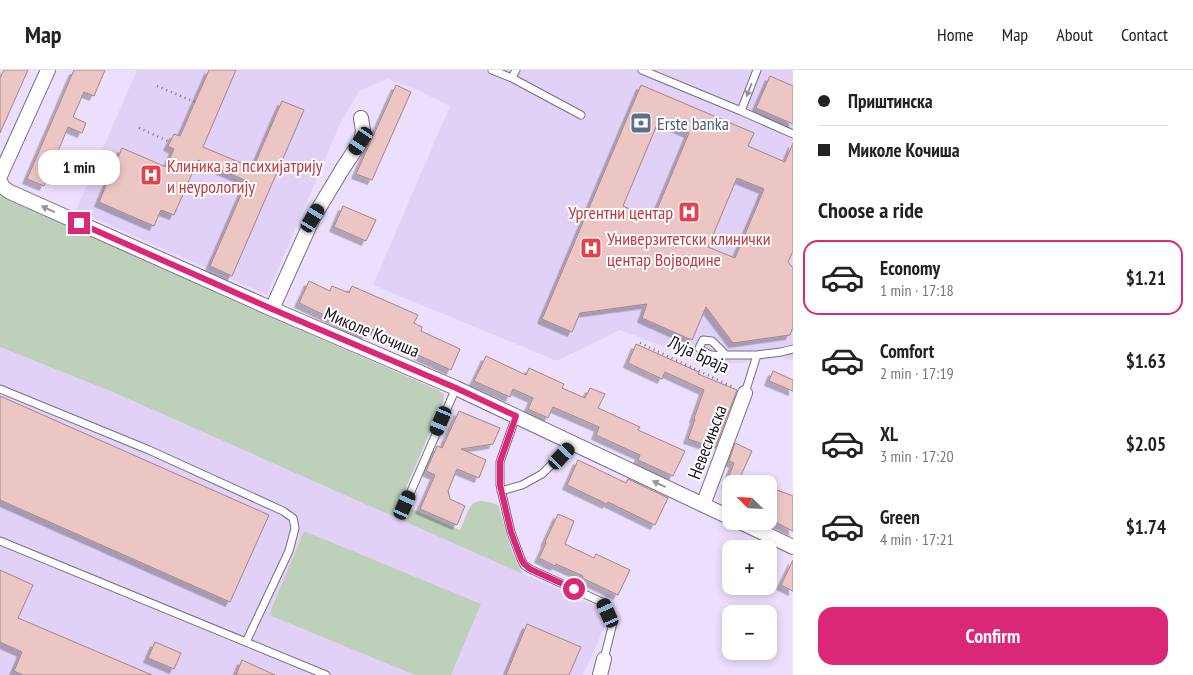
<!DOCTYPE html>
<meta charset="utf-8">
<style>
:root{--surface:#fff;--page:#f2f2f2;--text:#222;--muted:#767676;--line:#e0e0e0;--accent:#db2777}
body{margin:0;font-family:"PT Sans Narrow",sans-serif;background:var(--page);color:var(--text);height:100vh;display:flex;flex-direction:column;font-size:19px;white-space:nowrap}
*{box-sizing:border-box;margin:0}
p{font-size:16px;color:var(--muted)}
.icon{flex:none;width:28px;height:28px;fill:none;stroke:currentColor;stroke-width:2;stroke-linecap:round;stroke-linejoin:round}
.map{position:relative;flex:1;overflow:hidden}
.side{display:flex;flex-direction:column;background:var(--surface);width:400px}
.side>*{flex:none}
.hud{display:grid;align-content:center;height:110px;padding:0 25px;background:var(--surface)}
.needle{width:32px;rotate:294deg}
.buttons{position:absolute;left:722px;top:405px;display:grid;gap:10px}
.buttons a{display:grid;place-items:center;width:55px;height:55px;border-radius:10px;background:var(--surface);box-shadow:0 2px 8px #0003;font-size:25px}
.end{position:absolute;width:22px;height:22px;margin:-11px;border:6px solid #db2777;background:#fff;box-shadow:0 0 0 2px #fff}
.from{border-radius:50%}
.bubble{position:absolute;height:35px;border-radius:15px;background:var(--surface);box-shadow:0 2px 8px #0003;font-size:16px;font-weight:600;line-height:35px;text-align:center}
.car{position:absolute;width:15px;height:30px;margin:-15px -8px;border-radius:6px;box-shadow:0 0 4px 1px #0007;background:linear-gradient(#222 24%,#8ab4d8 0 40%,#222 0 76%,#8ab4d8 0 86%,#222 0)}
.hud b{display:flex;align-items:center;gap:18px;height:48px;font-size:19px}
.hud b+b{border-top:1px solid var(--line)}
.hud i{width:12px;height:12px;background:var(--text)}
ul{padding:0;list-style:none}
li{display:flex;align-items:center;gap:15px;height:75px;margin:0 10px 8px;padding:0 15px;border:2px solid transparent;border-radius:15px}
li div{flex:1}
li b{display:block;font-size:19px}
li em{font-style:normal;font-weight:600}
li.on{border-color:var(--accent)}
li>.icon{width:45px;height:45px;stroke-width:1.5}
h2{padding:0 25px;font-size:22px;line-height:60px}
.button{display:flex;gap:10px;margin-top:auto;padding:10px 25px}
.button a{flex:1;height:58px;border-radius:15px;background:var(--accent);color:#fff;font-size:20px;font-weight:600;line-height:58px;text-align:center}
header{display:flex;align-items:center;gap:30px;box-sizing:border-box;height:70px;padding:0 25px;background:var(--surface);border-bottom:1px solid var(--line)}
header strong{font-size:24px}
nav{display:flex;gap:28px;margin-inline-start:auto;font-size:18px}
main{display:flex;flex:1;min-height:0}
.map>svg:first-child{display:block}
.built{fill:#e1d1f6}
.green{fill:#bfd0ba}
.building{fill:#ecc6c5;stroke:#a78584;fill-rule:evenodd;filter:url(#shadow)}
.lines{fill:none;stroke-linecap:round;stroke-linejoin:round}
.service-casing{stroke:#786c87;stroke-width:9}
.minor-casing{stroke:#786c87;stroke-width:16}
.path{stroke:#7d7487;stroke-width:2.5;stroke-dasharray:1 4;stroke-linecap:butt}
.service{stroke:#fff;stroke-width:7}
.minor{stroke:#fff;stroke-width:14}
.oneway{fill:#98959a}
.route{stroke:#db2777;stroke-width:6}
.labels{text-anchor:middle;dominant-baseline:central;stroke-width:4;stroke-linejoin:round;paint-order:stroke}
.service-label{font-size:18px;fill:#4e5e75;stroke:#fff;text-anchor:start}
.health-label{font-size:18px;fill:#be3a42;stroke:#fff;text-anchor:start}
.street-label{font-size:18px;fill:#19141e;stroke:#fff}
</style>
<header>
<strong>Map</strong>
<nav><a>Home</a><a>Map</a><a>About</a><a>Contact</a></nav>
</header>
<main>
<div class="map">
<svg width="793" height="605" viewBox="0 0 793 605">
<defs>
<filter id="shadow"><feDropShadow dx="-4.5" dy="4.5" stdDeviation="0" flood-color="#0004"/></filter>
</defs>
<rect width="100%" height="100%" fill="#ecdffd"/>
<path class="built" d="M137 0H793V291L784 288 778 287 744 293 711 294 620 260 557 291 373 215 450 36 417 20 388 9 359 21 340 54 267 225 76 140Z
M0 277 115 323 594 535 605 556 583 605H0Z"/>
<path class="green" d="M0 126 259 242 438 320 444 324 443 332 399 434C402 439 407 440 412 439L460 460C470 439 468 423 498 435 506 459 510 483 523 504L115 323 0 277Z
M304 461 481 534 451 605H415L269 545Z"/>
<path class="building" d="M4 0H28L0 63V8Z
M74 0H105L94 26 84 22 73 47 86 53 82 63 68 57 44 116 27 109Z
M209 0H236L203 77 253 98 282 31 304 40 232 206 210 196 247 111 198 90 174 145 161 140 154 156 99 132 122 78 166 97 174 79 168 76 174 64 180 66Z
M770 6 793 16V54L756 38Z
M396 15 411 22 372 110 356 104Z
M641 15 754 63 748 76 785 92 793 73V181L788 192 793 198V257L790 265 733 273 706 237 692 270 642 248 647 234 580 243 572 262 542 249ZM659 50 689 63 653 149 623 136ZM737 108 764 119 735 188 708 177Z
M343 136 376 150 366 171 334 157Z
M309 211 330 221 332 216 349 223 352 216 418 245 414 253 422 257 421 261 460 279 451 300 418 285 420 280 373 259 371 264 368 262 366 265 299 233Z
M636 274 683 295 699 302 698 304 737 320 715 378 688 369 695 349 694 348 704 320 665 302 662 309 628 293Z
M486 286 526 305 529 298 564 314 562 318 585 328 590 318 605 324 598 338 640 357 638 360 685 381 673 406 638 390 640 385 596 365 599 357 553 337 548 348 528 339 533 328 513 319 510 327 474 311Z
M773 301 793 310V321L769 311Z
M0 326 269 445 230 532 0 430Z
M459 341 500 358 493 374 461 379 486 390 479 408 457 399 448 421 450 429 465 436 457 455 420 439 435 405 426 401 437 376 442 378Z
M735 373 752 381 737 414H726L734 393 729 391Z
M578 390 626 413 628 409 668 428 655 455 608 432 607 434 567 415Z
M769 417 793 426V461L769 449Z
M558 444 574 451 565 474 594 488 596 484 630 500 618 525 582 508 583 506 556 494 555 496 539 488 546 473 545 472Z
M793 490V521L781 515Z
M0 500 33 515 18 548 152 605H23L14 601 22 582 0 572Z
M527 554 581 577 569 605H506Z
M155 572 181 583 174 599 148 588Z
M242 590 275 605H236Z"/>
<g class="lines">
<g class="service-casing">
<path id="service" d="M492 0 512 8 516 0
M642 0 741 41 793 64
M512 8 581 45
M741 41 757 0
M726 285C713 286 709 286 699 278L703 270 712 271 726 285H757
M0 319 149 380 283 441 293 448 295 458 289 481 246 572
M745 323 757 285 781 282 793 279
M516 346 500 392V415L511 462 521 489 524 495 530 499 604 533 613 553 604 589
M501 421 522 415 542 404 573 373
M405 435 456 318
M0 471 326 605"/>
</g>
<g class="minor-casing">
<path id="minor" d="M0 106 48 0
M0 111C2 117 5 119 10 122L272 239 456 318 731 448
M272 239 313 148 343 98 361 71 363 61 361 48
M703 435 745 323
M738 451 793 477
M600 605 604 589"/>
</g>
<path class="path" d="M157 16 195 32
M139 58 170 72
M640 273 735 318"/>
<use href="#service" class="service"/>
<use href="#minor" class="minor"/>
</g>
<defs><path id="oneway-solid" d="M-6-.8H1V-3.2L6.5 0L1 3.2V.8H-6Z" transform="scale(1.25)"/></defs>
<g class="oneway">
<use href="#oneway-solid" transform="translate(749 20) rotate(111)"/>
<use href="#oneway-solid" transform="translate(48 139) rotate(-156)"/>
<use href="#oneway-solid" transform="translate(659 414) rotate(-155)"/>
</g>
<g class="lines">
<path class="route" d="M79 153 272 239 456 318 516 346 500 392V415L511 462 521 489 524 494 530 499 574 519"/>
</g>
<defs>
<g id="bank-square" transform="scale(1.125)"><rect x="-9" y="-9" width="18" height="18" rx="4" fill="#5c6f8a" stroke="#fff"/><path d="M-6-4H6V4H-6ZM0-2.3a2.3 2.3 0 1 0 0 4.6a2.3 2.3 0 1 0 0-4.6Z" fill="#fff"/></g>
<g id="hospital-square" transform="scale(1.125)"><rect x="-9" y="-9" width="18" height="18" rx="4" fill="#e0444e" stroke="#fff"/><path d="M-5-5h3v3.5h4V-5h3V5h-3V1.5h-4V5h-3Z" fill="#fff"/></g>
</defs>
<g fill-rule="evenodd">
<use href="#bank-square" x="641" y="53"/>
<use href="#hospital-square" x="151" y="105"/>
<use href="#hospital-square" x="689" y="142"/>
<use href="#hospital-square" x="591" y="178"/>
</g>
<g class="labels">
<g class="service-label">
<text x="657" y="53">Erste banka</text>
</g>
<g class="health-label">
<text x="167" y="95">Клиника за психијатрију<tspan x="167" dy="21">и неурологију</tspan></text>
<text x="673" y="142" text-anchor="end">Ургентни центар</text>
<text x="607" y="168">Универзитетски клинички<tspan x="607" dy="21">центар Војводине</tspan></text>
</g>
<g class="street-label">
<text transform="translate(372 262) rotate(23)">Миколе Кочиша</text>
<text transform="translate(699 284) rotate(25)">Луја Браја</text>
<text transform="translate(707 372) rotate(-69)">Невесињска</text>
</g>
</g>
</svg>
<div class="buttons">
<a><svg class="needle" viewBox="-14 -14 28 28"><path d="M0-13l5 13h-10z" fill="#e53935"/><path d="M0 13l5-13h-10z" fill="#767676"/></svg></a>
<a>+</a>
<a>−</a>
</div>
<i class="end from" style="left:574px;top:519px"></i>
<i class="end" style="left:79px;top:153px"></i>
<div class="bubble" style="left:38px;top:80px;width:82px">1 min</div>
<i class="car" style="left:361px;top:71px;rotate:214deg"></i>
<i class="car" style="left:313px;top:148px;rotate:31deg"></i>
<i class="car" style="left:441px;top:351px;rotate:203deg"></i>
<i class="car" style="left:562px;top:386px;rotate:43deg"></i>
<i class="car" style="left:405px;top:435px;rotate:24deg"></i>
<i class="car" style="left:608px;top:543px;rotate:336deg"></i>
</div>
<section class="side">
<div class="hud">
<b><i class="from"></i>Приштинска</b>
<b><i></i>Миколе Кочиша</b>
</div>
<h2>Choose a ride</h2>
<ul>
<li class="on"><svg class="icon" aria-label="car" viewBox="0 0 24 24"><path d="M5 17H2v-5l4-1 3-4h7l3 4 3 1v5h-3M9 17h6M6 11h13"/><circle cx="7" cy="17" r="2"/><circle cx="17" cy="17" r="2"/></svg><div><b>Economy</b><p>1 min · 17:18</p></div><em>$1.21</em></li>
<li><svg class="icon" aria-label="car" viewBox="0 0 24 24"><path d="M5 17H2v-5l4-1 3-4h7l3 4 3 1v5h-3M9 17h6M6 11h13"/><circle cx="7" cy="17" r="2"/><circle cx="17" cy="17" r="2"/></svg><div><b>Comfort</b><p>2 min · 17:19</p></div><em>$1.63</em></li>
<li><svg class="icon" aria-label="car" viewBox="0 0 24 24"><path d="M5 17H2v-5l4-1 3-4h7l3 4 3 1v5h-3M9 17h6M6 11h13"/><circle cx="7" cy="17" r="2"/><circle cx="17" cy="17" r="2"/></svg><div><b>XL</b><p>3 min · 17:20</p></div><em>$2.05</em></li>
<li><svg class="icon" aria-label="car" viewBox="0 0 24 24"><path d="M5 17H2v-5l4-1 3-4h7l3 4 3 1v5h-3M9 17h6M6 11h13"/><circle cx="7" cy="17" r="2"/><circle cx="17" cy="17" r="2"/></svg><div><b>Green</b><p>4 min · 17:21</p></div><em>$1.74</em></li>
</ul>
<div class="button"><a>Confirm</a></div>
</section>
</main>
